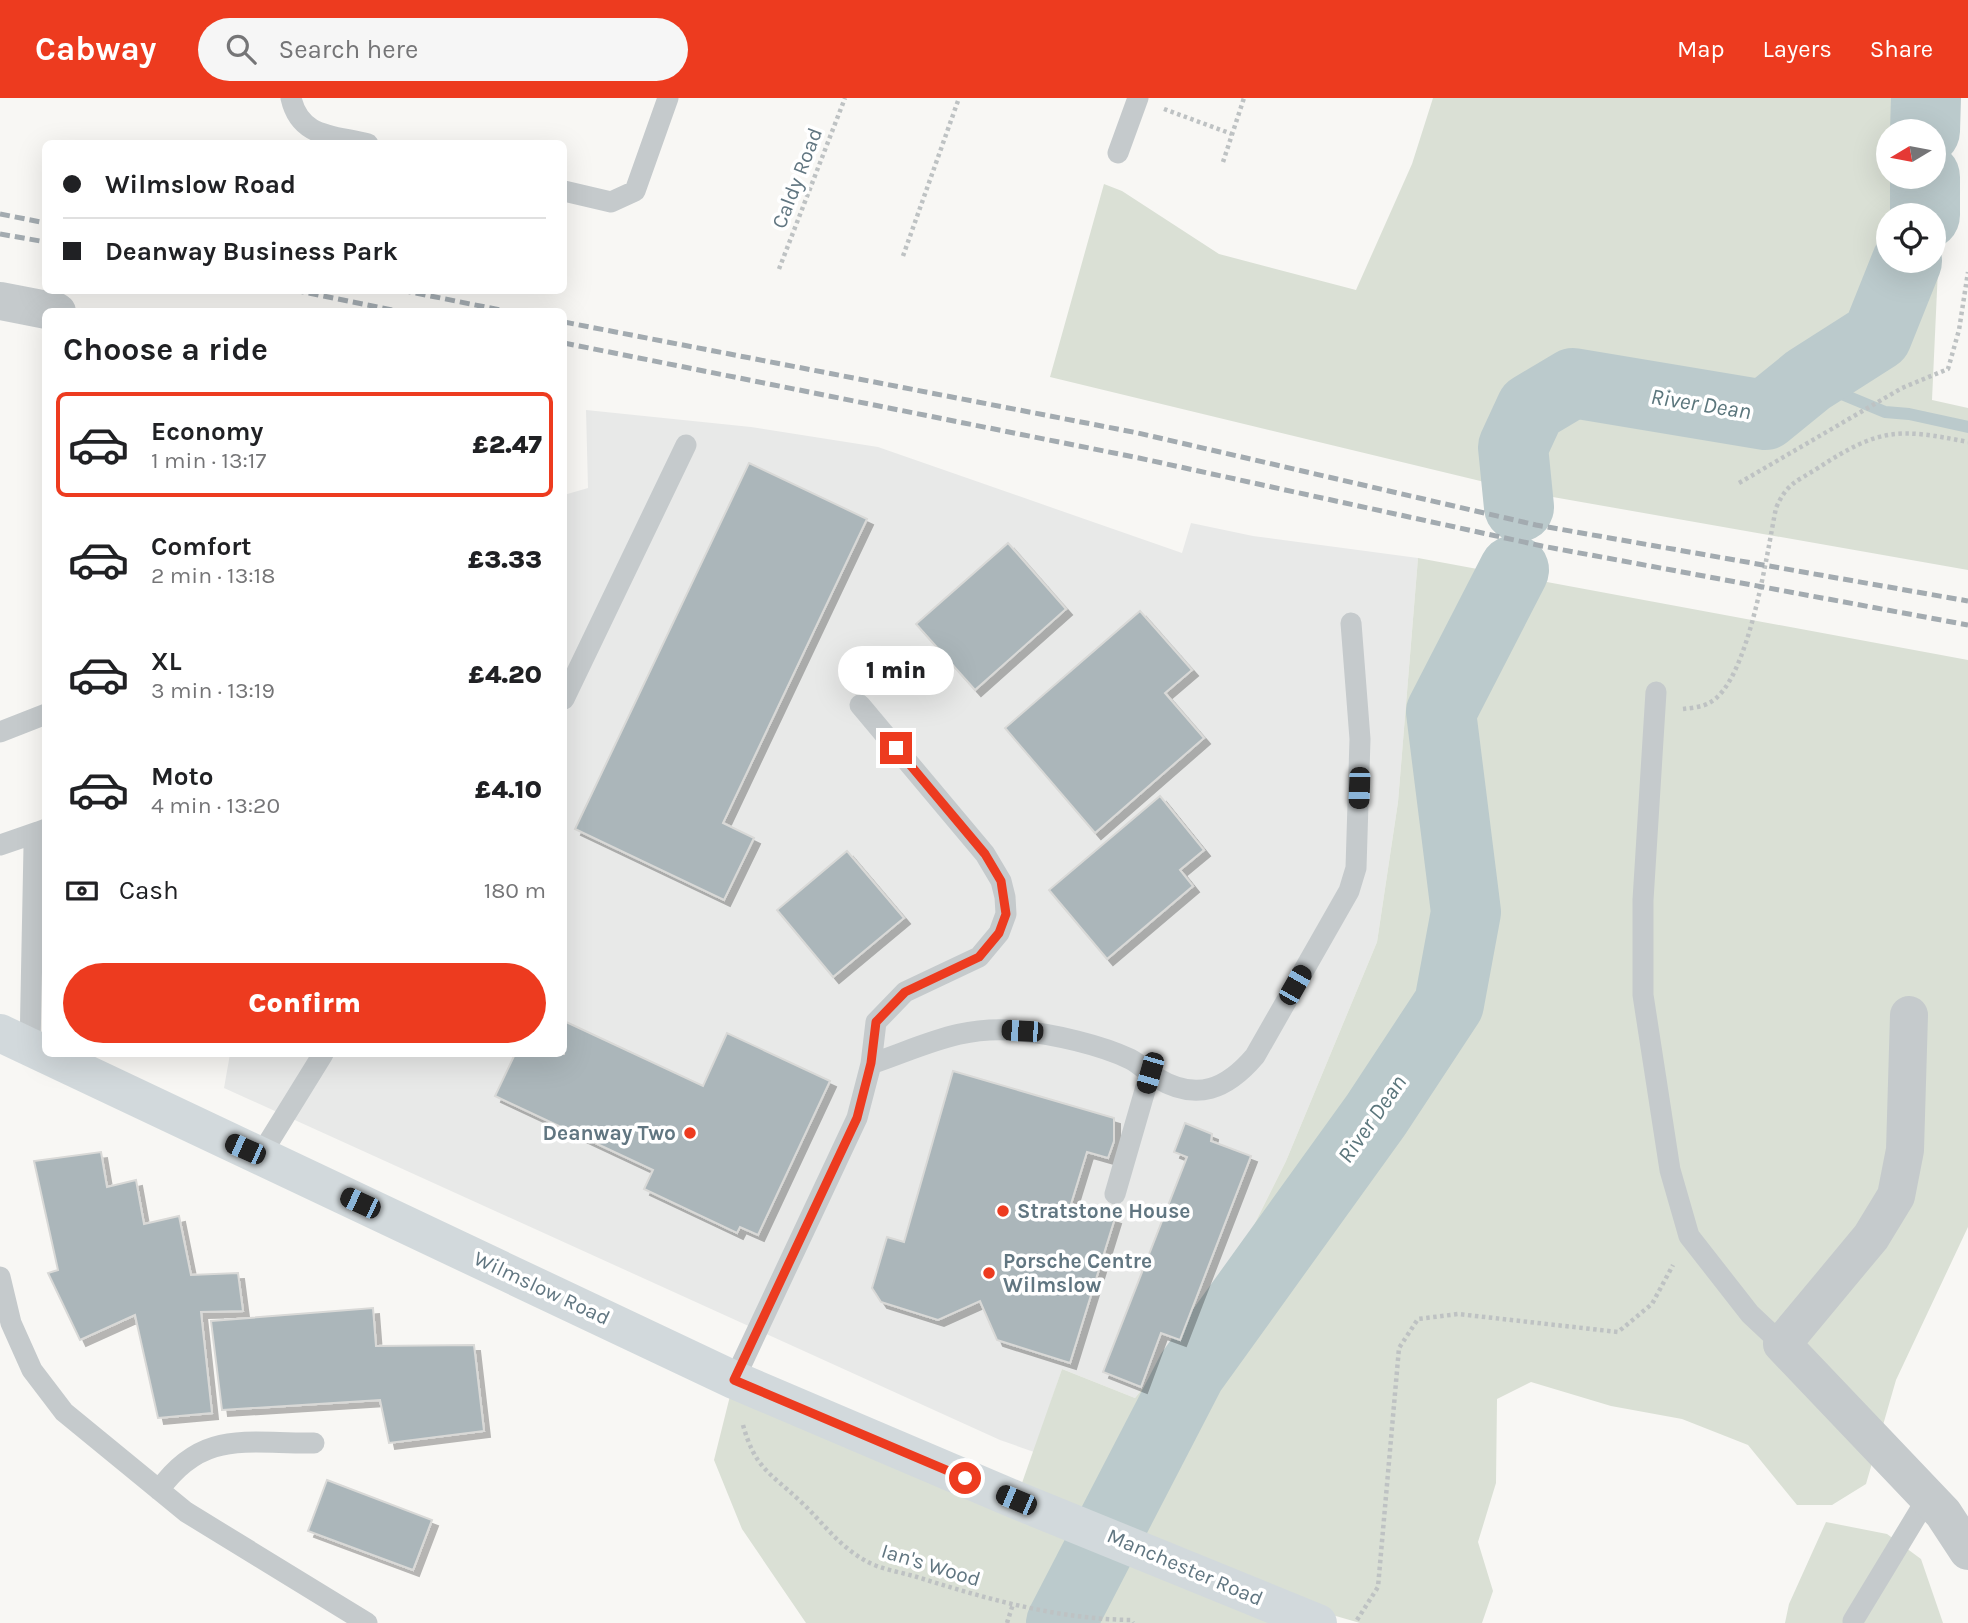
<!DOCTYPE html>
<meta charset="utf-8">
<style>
:root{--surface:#fff;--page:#f6f6f6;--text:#202124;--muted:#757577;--line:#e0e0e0;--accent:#ed3b1f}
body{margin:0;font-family:Karla,sans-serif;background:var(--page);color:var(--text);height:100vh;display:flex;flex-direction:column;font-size:26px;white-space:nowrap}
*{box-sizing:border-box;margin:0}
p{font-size:23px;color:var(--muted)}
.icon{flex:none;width:38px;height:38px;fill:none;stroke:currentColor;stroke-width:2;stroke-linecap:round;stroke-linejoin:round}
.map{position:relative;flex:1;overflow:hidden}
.panel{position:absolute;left:42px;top:210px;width:525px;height:749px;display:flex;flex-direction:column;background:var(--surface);border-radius:10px;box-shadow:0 7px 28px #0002}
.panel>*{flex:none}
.guide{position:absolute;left:42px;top:42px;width:525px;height:154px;border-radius:10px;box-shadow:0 7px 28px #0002;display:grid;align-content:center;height:154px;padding:0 21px;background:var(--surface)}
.needle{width:46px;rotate:260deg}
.buttons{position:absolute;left:1876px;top:21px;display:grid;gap:14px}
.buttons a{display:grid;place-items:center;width:70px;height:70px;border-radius:50%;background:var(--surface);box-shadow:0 7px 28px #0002;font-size:35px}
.end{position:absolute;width:32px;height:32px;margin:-16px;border:9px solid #ed3b1f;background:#fff;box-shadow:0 0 0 4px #fff}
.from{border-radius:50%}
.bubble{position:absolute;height:49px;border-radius:24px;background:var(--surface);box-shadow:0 7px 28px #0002;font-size:23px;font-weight:800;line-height:49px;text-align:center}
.car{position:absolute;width:21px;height:42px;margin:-21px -10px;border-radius:9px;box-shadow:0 0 5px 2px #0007;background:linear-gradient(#222 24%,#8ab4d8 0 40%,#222 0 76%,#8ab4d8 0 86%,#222 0)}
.guide b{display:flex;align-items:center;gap:24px;height:66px;font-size:26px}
.guide b+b{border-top:2px solid var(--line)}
.guide i{width:18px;height:18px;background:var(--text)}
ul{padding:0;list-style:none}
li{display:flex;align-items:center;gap:21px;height:105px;margin:0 14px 10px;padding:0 7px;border:4px solid transparent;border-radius:10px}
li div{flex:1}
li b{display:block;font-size:26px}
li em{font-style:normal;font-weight:800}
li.active{border-color:var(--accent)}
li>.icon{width:63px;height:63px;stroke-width:1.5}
h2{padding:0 21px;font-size:32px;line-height:84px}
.pay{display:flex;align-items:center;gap:18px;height:77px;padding:0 21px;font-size:26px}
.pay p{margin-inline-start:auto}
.action{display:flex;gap:14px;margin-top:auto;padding:14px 21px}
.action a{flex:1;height:80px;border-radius:42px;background:var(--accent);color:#fff;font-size:28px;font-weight:800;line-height:80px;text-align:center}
header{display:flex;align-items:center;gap:42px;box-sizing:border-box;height:98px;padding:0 35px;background:var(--accent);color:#fff}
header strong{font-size:33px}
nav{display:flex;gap:38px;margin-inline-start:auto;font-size:24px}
.search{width:490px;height:63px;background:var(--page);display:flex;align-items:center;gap:18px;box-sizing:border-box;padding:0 24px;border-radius:38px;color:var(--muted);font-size:26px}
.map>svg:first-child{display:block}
.built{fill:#e8e9e8}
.green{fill:#dae0d5;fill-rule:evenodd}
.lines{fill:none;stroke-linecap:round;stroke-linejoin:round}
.stream{stroke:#bbcacc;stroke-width:12}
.river{stroke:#bbcacc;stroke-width:70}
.building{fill:#abb6ba;stroke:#d9d9d7;stroke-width:2;filter:url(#shadow)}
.path{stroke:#bec2c3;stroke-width:4.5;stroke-dasharray:3.5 3.5;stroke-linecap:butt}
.lane{stroke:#c5cacc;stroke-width:21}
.street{stroke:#c5cacc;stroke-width:38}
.secondary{stroke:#d2d9dc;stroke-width:38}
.rail{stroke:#a3abb0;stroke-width:5;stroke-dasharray:10 5;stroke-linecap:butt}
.route{stroke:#ed3b1f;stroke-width:9}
.poi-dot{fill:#ed3b1f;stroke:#fff;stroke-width:2.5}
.labels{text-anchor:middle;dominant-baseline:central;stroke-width:7;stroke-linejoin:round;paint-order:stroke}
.street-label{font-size:21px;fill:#617681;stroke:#fff}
.poi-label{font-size:21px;font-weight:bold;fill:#617681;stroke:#fff;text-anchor:start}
.water-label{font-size:23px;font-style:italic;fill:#5b767c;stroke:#fff}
</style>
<header>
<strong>Cabway</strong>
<div class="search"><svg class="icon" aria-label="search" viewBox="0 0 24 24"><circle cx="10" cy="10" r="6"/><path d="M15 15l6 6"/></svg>Search here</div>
<nav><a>Map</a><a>Layers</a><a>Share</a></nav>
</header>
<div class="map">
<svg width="1968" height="1525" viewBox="0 0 1968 1525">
<defs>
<filter id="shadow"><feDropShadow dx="6" dy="6" stdDeviation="0" flood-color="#0004"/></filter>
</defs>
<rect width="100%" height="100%" fill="#f8f7f4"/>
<path class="built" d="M586 312 751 329 878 349 1182 455 1191 425 1253 438 1418 460 1398 704 1377 844 1286 1063 1219 1197 1135 1300 1062 1271 1034 1354 1000 1342 224 990 230 956H564V397L588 390Z"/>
<path class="green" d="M1433 0H1954L1939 149 1932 302 1968 310V472L1530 395 1050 279 1104 86 1122 93 1219 156 1356 192 1412 66ZM1934 33V79H1888V33ZM1888 117H1934V163H1888Z
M1418 460 1968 562V1129L1896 1282 1866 1386 1832 1407H1797L1748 1347 1682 1321 1611 1308 1531 1284 1497 1301 1496 1385 1478 1444 1493 1493 1482 1525H1360L1232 1488 1292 1525H806L742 1431 714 1362 734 1282 1016 1402 1062 1271 1135 1300 1219 1197 1286 1063 1377 844 1398 704Z
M1826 1424 1887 1436 1921 1461 1943 1525H1785L1789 1506Z"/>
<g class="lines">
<path class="stream" d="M1808 282 1885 314 1909 316 1968 329"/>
<path class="river" d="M1925 33 1926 0
M1925 117V79
M1519 409 1513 349 1531 310 1573 285 1765 317 1808 282 1877 238 1907 163
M1061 1525 1191 1274 1376 1017 1449 906 1466 814 1441 614 1514 472"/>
</g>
<path class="building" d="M749 365 867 421 723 725 754 740 724 802 575 731Z
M1008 445 1066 511 975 592 916 526Z
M1140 513 1192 572 1165 595 1204 640 1095 735 1005 630Z
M1160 698 1204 752 1180 772 1193 788 1107 861 1049 792Z
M847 753 904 820 833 879 777 812Z
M564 923 703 988 727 935 830 983 758 1137 740 1129 737 1135 644 1091 653 1072 495 998 515 956H564Z
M953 973 1114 1020V1043L1108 1060 1087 1054 1071 1106 1115 1120 1070 1265 997 1242 980 1203 938 1222 881 1204 872 1190 887 1139 904 1144Z
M1185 1025 1212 1036 1211 1043 1251 1058 1180 1242 1161 1235 1141 1289 1103 1274 1187 1059 1174 1054Z
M101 1054 107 1089 136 1082 144 1126 179 1118 191 1177 238 1175 243 1213 201 1214 212 1315 158 1320 135 1217 80 1242 48 1175 58 1172 34 1063Z
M373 1210 376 1248 474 1247 484 1333 389 1345 380 1302 222 1312 211 1223Z
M327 1382 432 1422 413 1472 308 1433Z"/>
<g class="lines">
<path class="path" d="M1164 11 1232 36
M1223 64 1244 0
M903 158 959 0
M779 171 845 0
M1739 385 1902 290 1948 271 1959 232 1968 174
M1683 611C1691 610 1702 609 1709 605 1749 585 1767 454 1776 410 1787 385 1796 384 1818 370 1879 330 1898 330 1968 344
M743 1327C755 1370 769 1374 799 1402 822 1423 837 1447 866 1463 880 1471 900 1474 917 1479 987 1501 1057 1521 1131 1522L1133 1525
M1357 1522 1378 1489 1399 1250 1418 1221 1458 1216 1618 1234 1652 1206 1673 1167
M1007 1525 1013 1506"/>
<path class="lane" d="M291 0C300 40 333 37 368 46
M1118 55 1138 0
M564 93 611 104 635 93 668 0
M1656 594 1643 802V897L1670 1072 1689 1138 1750 1216 1782 1246
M564 601 686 347
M0 634 46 616
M0 747 38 734
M30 949 34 749 38 734 46 731
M871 966C924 948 963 926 1021 933 1053 936 1101 947 1130 961 1140 966 1148 975 1157 980 1197 1004 1227 991 1255 958L1349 793 1356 770 1360 641 1351 525
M260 1058 323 956
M1115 1096 1150 975
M0 1179 11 1225 32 1272 64 1314 186 1414 367 1525
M734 1282 857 1020 871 966 876 924 905 894 979 859 999 835 1006 816 1005 799 1001 783 985 756 860 607
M159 1392C203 1331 246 1346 314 1345
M1853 1523 1928 1399"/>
<path class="street" d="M0 203 57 214
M1909 917 1905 1052 1896 1098 1871 1139 1782 1246 1943 1415 1968 1453"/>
<path class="secondary" d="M0 935 734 1282 1016 1402 1318 1525"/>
<path class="rail" d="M0 116 46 125
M0 136 46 144
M294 192 402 214
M401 192 510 214
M564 224 1138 335 1536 427 1968 503
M564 245 1139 360 1542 448 1968 527"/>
</g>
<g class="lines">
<path class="route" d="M896 650 985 756 1001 783 1006 816 999 835 979 859 905 894 876 924 871 965 857 1020 734 1282 965 1380"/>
</g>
<g class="poi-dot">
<circle cx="690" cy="1035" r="7"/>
<circle cx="1003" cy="1113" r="7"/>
<circle cx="989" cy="1175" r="7"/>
</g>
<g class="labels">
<g class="street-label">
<text transform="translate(797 80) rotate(-69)">Caldy Road</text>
<text transform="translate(542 1190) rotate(25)">Wilmslow Road</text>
<text transform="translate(931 1467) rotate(17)">Ian's Wood</text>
<text transform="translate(1185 1469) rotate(23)">Manchester Road</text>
</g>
<g class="poi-label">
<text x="676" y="1035" text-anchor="end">Deanway Two</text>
<text x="1017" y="1113">Stratstone House</text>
<text x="1003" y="1163">Porsche Centre<tspan x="1003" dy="24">Wilmslow</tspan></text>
</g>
<g class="water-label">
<text transform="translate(1701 306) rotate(9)">River Dean</text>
<text transform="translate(1372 1021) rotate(-55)">River Dean</text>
</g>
</g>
</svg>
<div class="buttons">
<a><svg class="needle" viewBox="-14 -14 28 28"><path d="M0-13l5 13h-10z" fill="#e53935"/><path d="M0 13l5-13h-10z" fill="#757577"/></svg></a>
<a><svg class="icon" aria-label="locate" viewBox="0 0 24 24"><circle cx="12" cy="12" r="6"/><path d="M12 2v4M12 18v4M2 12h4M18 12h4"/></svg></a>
</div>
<i class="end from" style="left:965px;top:1380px"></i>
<i class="end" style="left:896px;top:650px"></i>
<div class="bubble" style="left:838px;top:548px;width:116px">1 min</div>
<i class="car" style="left:1359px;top:690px;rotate:182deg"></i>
<i class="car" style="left:1295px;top:887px;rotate:30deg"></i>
<i class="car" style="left:1022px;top:933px;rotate:273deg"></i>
<i class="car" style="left:1150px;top:975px;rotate:196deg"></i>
<i class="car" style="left:245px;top:1051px;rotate:294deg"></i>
<i class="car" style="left:360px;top:1105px;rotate:295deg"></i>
<i class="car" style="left:1016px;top:1402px;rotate:293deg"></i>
<div class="guide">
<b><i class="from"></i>Wilmslow Road</b>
<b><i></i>Deanway Business Park</b>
</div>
<section class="panel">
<h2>Choose a ride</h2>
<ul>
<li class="active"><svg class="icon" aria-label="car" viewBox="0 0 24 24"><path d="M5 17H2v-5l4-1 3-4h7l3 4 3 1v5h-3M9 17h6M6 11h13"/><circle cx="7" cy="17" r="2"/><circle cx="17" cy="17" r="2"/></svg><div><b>Economy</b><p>1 min · 13:17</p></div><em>£2.47</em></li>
<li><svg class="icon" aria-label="car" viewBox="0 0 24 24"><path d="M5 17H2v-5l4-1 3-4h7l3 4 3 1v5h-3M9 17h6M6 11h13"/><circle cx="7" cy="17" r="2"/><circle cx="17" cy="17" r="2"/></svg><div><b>Comfort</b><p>2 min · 13:18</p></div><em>£3.33</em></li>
<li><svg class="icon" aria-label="car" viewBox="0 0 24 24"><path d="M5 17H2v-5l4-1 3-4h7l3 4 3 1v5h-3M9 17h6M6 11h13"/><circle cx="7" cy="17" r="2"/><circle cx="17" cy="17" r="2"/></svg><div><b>XL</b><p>3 min · 13:19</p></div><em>£4.20</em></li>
<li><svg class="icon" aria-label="car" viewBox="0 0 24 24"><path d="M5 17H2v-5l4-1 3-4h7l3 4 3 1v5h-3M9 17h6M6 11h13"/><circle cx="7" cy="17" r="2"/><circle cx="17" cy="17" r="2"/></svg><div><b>Moto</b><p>4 min · 13:20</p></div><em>£4.10</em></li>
</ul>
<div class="pay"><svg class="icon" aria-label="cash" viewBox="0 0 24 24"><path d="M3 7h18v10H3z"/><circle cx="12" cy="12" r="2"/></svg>Cash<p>180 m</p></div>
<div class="action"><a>Confirm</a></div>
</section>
</div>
